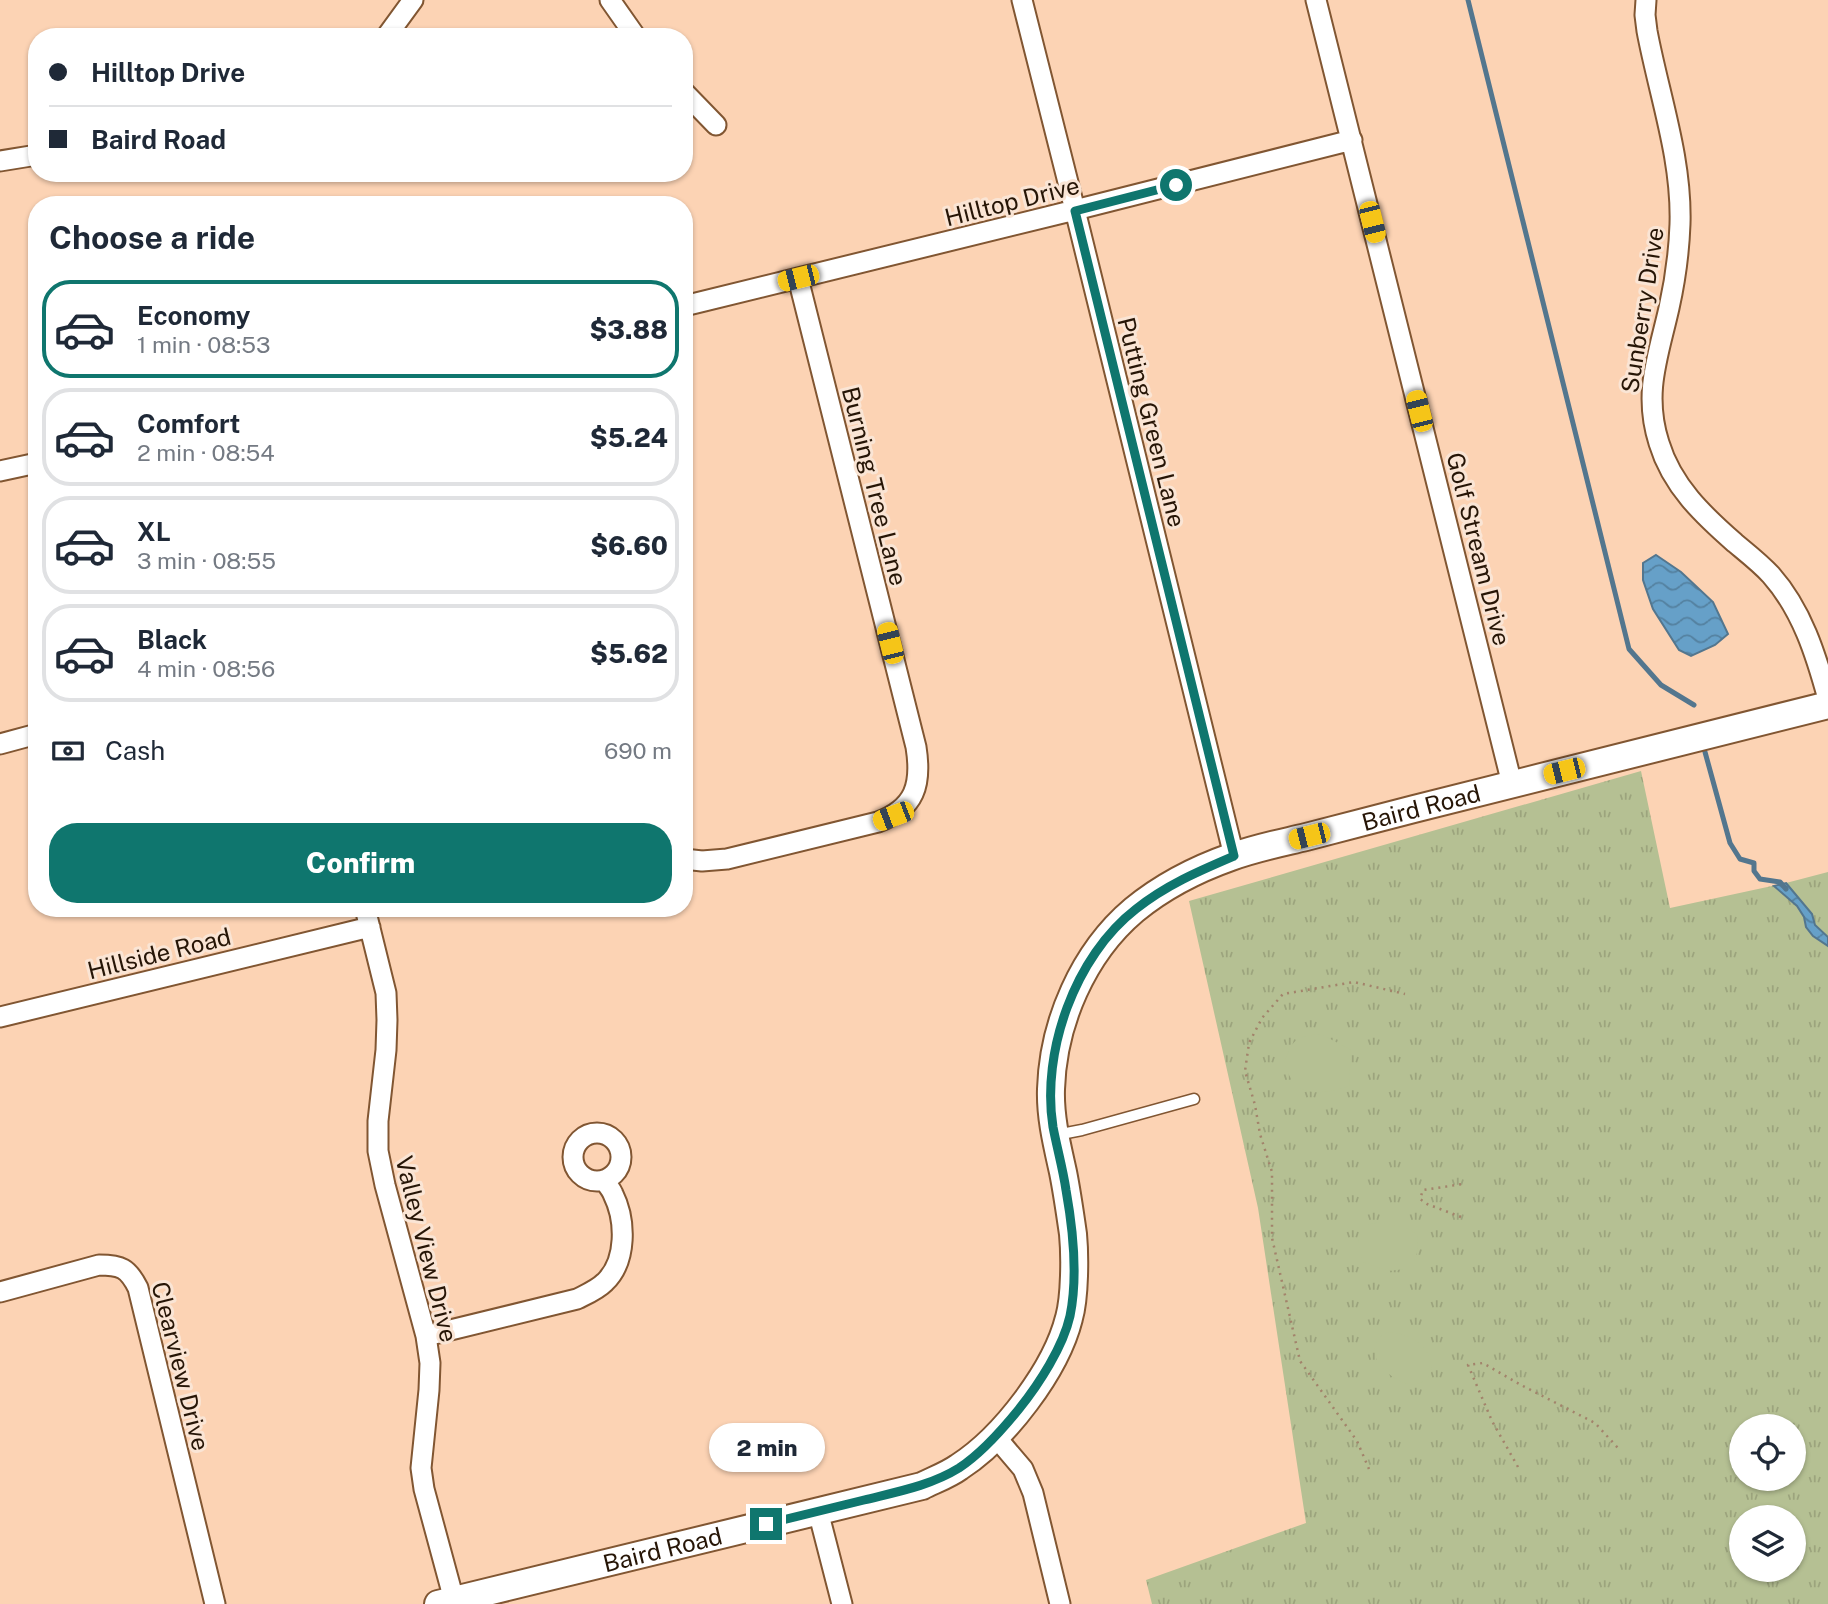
<!DOCTYPE html>
<meta charset="utf-8">
<style>
:root{--surface:#fff;--page:#f2f2f3;--text:#1f2937;--muted:#747a83;--line:#e0e1e3;--accent:#0f766e}
body{margin:0;font-family:"Public Sans",sans-serif;background:var(--page);color:var(--text);height:100vh;display:flex;flex-direction:column;font-size:26px;white-space:nowrap}
*{box-sizing:border-box;margin:0}
p{font-size:23px;color:var(--muted)}
.icon{flex:none;width:38px;height:38px;fill:none;stroke:currentColor;stroke-width:2;stroke-linecap:round;stroke-linejoin:round}
.map{position:relative;flex:1;overflow:hidden}
.side{position:absolute;left:28px;top:196px;width:665px;height:721px;display:flex;flex-direction:column;background:var(--surface);border-radius:28px;box-shadow:0 2px 5px #0004}
.side>*{flex:none}
.hud{position:absolute;left:28px;top:28px;width:665px;height:154px;border-radius:28px;box-shadow:0 2px 5px #0004;display:grid;align-content:center;height:154px;padding:0 21px;background:var(--surface)}
.fabs{position:absolute;left:1729px;top:1414px;display:grid;gap:14px}
.fabs a{display:grid;place-items:center;width:77px;height:77px;border-radius:50%;background:var(--surface);box-shadow:0 2px 5px #0004;font-size:35px}
.end{position:absolute;width:32px;height:32px;margin:-16px;border:9px solid #0f766e;background:#fff;box-shadow:0 0 0 4px #fff}
.from{border-radius:50%}
.bubble{position:absolute;height:49px;border-radius:24px;background:var(--surface);box-shadow:0 2px 5px #0004;font-size:23px;font-weight:800;line-height:49px;text-align:center}
.car{position:absolute;width:21px;height:42px;margin:-21px -10px;border-radius:9px;box-shadow:0 0 5px 2px #0007;background:linear-gradient(#f5c518 24%,#345 0 40%,#f5c518 0 76%,#345 0 86%,#f5c518 0)}
.hud b{display:flex;align-items:center;gap:24px;height:66px;font-size:26px}
.hud b+b{border-top:2px solid var(--line)}
.hud i{width:18px;height:18px;background:var(--text)}
ul{padding:0;list-style:none}
li{display:flex;align-items:center;gap:21px;height:98px;margin:0 14px 10px;padding:0 7px;border:4px solid var(--line);border-radius:28px}
li div{flex:1}
li b{display:block;font-size:26px}
li em{font-style:normal;font-weight:800}
li.current{border-color:var(--accent)}
li>.icon{width:63px;height:63px;stroke-width:1.5}
h2{padding:0 21px;font-size:32px;line-height:84px}
.pay{display:flex;align-items:center;gap:18px;height:77px;padding:0 21px;font-size:26px}
.pay p{margin-inline-start:auto}
.action{display:flex;gap:14px;margin-top:auto;padding:14px 21px}
.action a{flex:1;height:80px;border-radius:28px;background:var(--accent);color:#fff;font-size:28px;font-weight:800;line-height:80px;text-align:center}
.map>svg:first-child{display:block}
.grass{fill:url(#grass-tufts);fill-rule:evenodd}
.garden{fill:#b5c093}
.water{fill:url(#water-waves);stroke:#53768e;stroke-width:2}
.lines{fill:none;stroke-linecap:round;stroke-linejoin:round}
.stream{stroke:#53768e;stroke-width:5}
.lane-casing{stroke:#815632;stroke-width:13}
.street-casing{stroke:#815632;stroke-width:23}
.secondary-casing{stroke:#815632;stroke-width:30}
.path{stroke:#a2836b;stroke-width:2.5;stroke-dasharray:2 5;stroke-linecap:butt}
.lane{stroke:#fff;stroke-width:10}
.street{stroke:#fff;stroke-width:19}
.secondary{stroke:#fff;stroke-width:26}
.route{stroke:#0f766e;stroke-width:9}
.labels{text-anchor:middle;dominant-baseline:central;stroke-width:6;stroke-linejoin:round;paint-order:stroke}
.street-label{font-size:24px;fill:#261506;stroke:#fae5d5}
</style>
<div class="map">
<svg width="1828" height="1604" viewBox="0 0 1828 1604">
<defs>
<pattern id="grass-tufts" width="24" height="20" patternUnits="userSpaceOnUse" patternTransform="scale(1.75)"><rect width="24" height="20" fill="#b5c093"/><path d="M3 7l-1-3M5 7V3M7 7l1-3M15 17l-1-3M17 17v-4M19 17l1-3" fill="none" stroke="#9ca47d"/></pattern>
<pattern id="water-waves" width="16" height="10" patternUnits="userSpaceOnUse" patternTransform="scale(1.75)"><rect width="16" height="10" fill="#66a0c8"/><path d="M0 5q4-4 8 0t8 0" fill="none" stroke="#5481a0"/></pattern>
</defs>
<rect width="100%" height="100%" fill="#fcd3b4"/>
<path class="grass" d="M1641 771 1670 908 1786 883 1828 872V1604H1152L1146 1580 1306 1523 1258 1208 1189 901ZM1741 1426H1794V1479H1741ZM1741 1517H1794V1570H1741Z"/>
<path class="garden" d="M1321 1034 1351 1050 1349 1086C1333 1091 1309 1098 1295 1084 1290 1079 1287 1070 1284 1064 1292 1040 1295 1036 1321 1034Z
M1379 1222 1404 1227 1417 1234 1418 1250 1414 1261 1405 1269 1388 1271 1363 1262 1358 1243 1359 1232 1368 1225Z
M1387 1332C1405 1332 1428 1343 1431 1363 1432 1367 1431 1371 1431 1375 1427 1378 1422 1383 1417 1384 1398 1389 1353 1352 1387 1332Z"/>
<path class="water" d="M1656 555 1681 572 1713 602 1728 634 1715 645 1691 656 1679 650 1653 609 1643 580V563Z
M1786 883 1812 914 1815 925 1828 937V946L1813 936 1806 927 1804 917 1797 906 1774 886Z"/>
<g class="lines">
<path class="stream" d="M1468 0 1629 649 1661 685 1694 705
M1705 752 1730 843 1740 859 1754 863V871L1760 879 1780 882 1786 889"/>
<g class="lane-casing">
<path id="lane" d="M1056 1135 1082 1130 1194 1099"/>
</g>
<g class="street-casing">
<path id="street" d="M610 0 636 37
M1022 0 1075 210 1234 856
M1316 0 1512 784
M1646 0 1645 15 1647 31C1659 95 1682 158 1680 224 1679 252 1675 281 1669 308 1658 357 1643 393 1659 443 1672 486 1703 515 1735 543 1747 553 1760 563 1771 575 1802 610 1816 655 1828 699
M386 37 413 0
M684 92 716 125
M0 161 37 155
M684 306 1075 210 1352 140
M0 471 37 463
M0 744 37 734
M684 859 702 861 727 859 878 822C915 808 922 785 916 747L798 278
M365 908 386 993 387 1020 386 1050 378 1121V1151L385 1185 426 1336 430 1363 429 1390 421 1468 424 1489 454 1600
M0 1017 370 927
M573 1157a24 24 0 1 1 48 0a24 24 0 1 1-48 0Z
M0 1292 99 1265C121 1265 128 1268 138 1288L215 1604
M426 1336 577 1299C587 1294 597 1290 605 1282 627 1261 626 1220 613 1194 611 1189 607 1185 604 1180
M995 1436 1023 1469 1033 1493 1060 1604
M818 1511 842 1604"/>
</g>
<g class="secondary-casing">
<g id="secondary">
<path id="s1" d="M438 1604 922 1486C934 1480 948 1475 959 1467 1004 1438 1056 1370 1069 1318 1075 1297 1075 1255 1073 1234 1070 1213 1067 1192 1063 1172 1057 1145 1050 1117 1051 1089 1053 1023 1083 953 1134 910 1162 887 1197 869 1231 857 1255 848 1281 843 1306 837 1342 828 1378 818 1414 809 1552 773 1690 739 1828 705"/>
</g>
</g>
<path class="path" d="M1461 1217 1427 1204 1420 1199 1423 1190 1463 1184
M1518 1467 1492 1421 1468 1365 1483 1363 1521 1385 1595 1423 1618 1448
M1369 1469 1357 1441 1300 1361 1272 1238V1172L1260 1134 1255 1105 1245 1071 1249 1043 1262 1018 1283 994 1354 982 1405 994"/>
<use href="#lane" class="lane"/>
<use href="#street" class="street"/>
<use href="#secondary" class="secondary"/>
</g>
<g class="lines">
<path class="route" d="M766 1524C798 1516 831 1508 864 1500 896 1492 930 1486 959 1468 982 1453 1002 1430 1019 1409 1039 1384 1063 1347 1070 1316 1078 1277 1073 1229 1066 1190 1063 1169 1057 1148 1053 1127 1041 1052 1075 956 1136 909 1166 885 1199 871 1234 856L1075 211 1176 185"/>
</g>
<g class="labels">
<g class="street-label">
<text transform="translate(1012 201) rotate(-14)">Hilltop Drive</text>
<text transform="translate(1642 310) rotate(-81)">Sunberry Drive</text>
<text transform="translate(1152 422) rotate(76)">Putting Green Lane</text>
<text transform="translate(875 486) rotate(76)">Burning Tree Lane</text>
<text transform="translate(1479 549) rotate(76)">Golf Stream Drive</text>
<text stroke="none"><textPath href="#s1" startOffset="1470">Baird Road</textPath></text>
<text transform="translate(159 953) rotate(-14)">Hillside Road</text>
<text transform="translate(427 1249) rotate(76)">Valley View Drive</text>
<text transform="translate(181 1366) rotate(76)">Clearview Drive</text>
<text stroke="none"><textPath href="#s1" startOffset="231">Baird Road</textPath></text>
</g>
</g>
</svg>
<div class="fabs">
<a><svg class="icon" aria-label="locate" viewBox="0 0 24 24"><circle cx="12" cy="12" r="6"/><path d="M12 2v4M12 18v4M2 12h4M18 12h4"/></svg></a>
<a><svg class="icon" aria-label="layers" viewBox="0 0 24 24"><path d="M12 4l9 5-9 5-9-5zM3 14l9 5 9-5"/></svg></a>
</div>
<i class="end from" style="left:1176px;top:185px"></i>
<i class="end" style="left:766px;top:1524px"></i>
<div class="bubble" style="left:709px;top:1423px;width:116px">2 min</div>
<i class="car" style="left:1372px;top:222px;rotate:166deg"></i>
<i class="car" style="left:798px;top:278px;rotate:256deg"></i>
<i class="car" style="left:1419px;top:411px;rotate:346deg"></i>
<i class="car" style="left:890px;top:643px;rotate:346deg"></i>
<i class="car" style="left:1564px;top:771px;rotate:256deg"></i>
<i class="car" style="left:893px;top:816px;rotate:249deg"></i>
<i class="car" style="left:1309px;top:836px;rotate:256deg"></i>
<div class="hud">
<b><i class="from"></i>Hilltop Drive</b>
<b><i></i>Baird Road</b>
</div>
<section class="side">
<h2>Choose a ride</h2>
<ul>
<li class="current"><svg class="icon" aria-label="car" viewBox="0 0 24 24"><path d="M5 17H2v-5l4-1 3-4h7l3 4 3 1v5h-3M9 17h6M6 11h13"/><circle cx="7" cy="17" r="2"/><circle cx="17" cy="17" r="2"/></svg><div><b>Economy</b><p>1 min · 08:53</p></div><em>$3.88</em></li>
<li><svg class="icon" aria-label="car" viewBox="0 0 24 24"><path d="M5 17H2v-5l4-1 3-4h7l3 4 3 1v5h-3M9 17h6M6 11h13"/><circle cx="7" cy="17" r="2"/><circle cx="17" cy="17" r="2"/></svg><div><b>Comfort</b><p>2 min · 08:54</p></div><em>$5.24</em></li>
<li><svg class="icon" aria-label="car" viewBox="0 0 24 24"><path d="M5 17H2v-5l4-1 3-4h7l3 4 3 1v5h-3M9 17h6M6 11h13"/><circle cx="7" cy="17" r="2"/><circle cx="17" cy="17" r="2"/></svg><div><b>XL</b><p>3 min · 08:55</p></div><em>$6.60</em></li>
<li><svg class="icon" aria-label="car" viewBox="0 0 24 24"><path d="M5 17H2v-5l4-1 3-4h7l3 4 3 1v5h-3M9 17h6M6 11h13"/><circle cx="7" cy="17" r="2"/><circle cx="17" cy="17" r="2"/></svg><div><b>Black</b><p>4 min · 08:56</p></div><em>$5.62</em></li>
</ul>
<div class="pay"><svg class="icon" aria-label="cash" viewBox="0 0 24 24"><path d="M3 7h18v10H3z"/><circle cx="12" cy="12" r="2"/></svg>Cash<p>690 m</p></div>
<div class="action"><a>Confirm</a></div>
</section>
</div>
